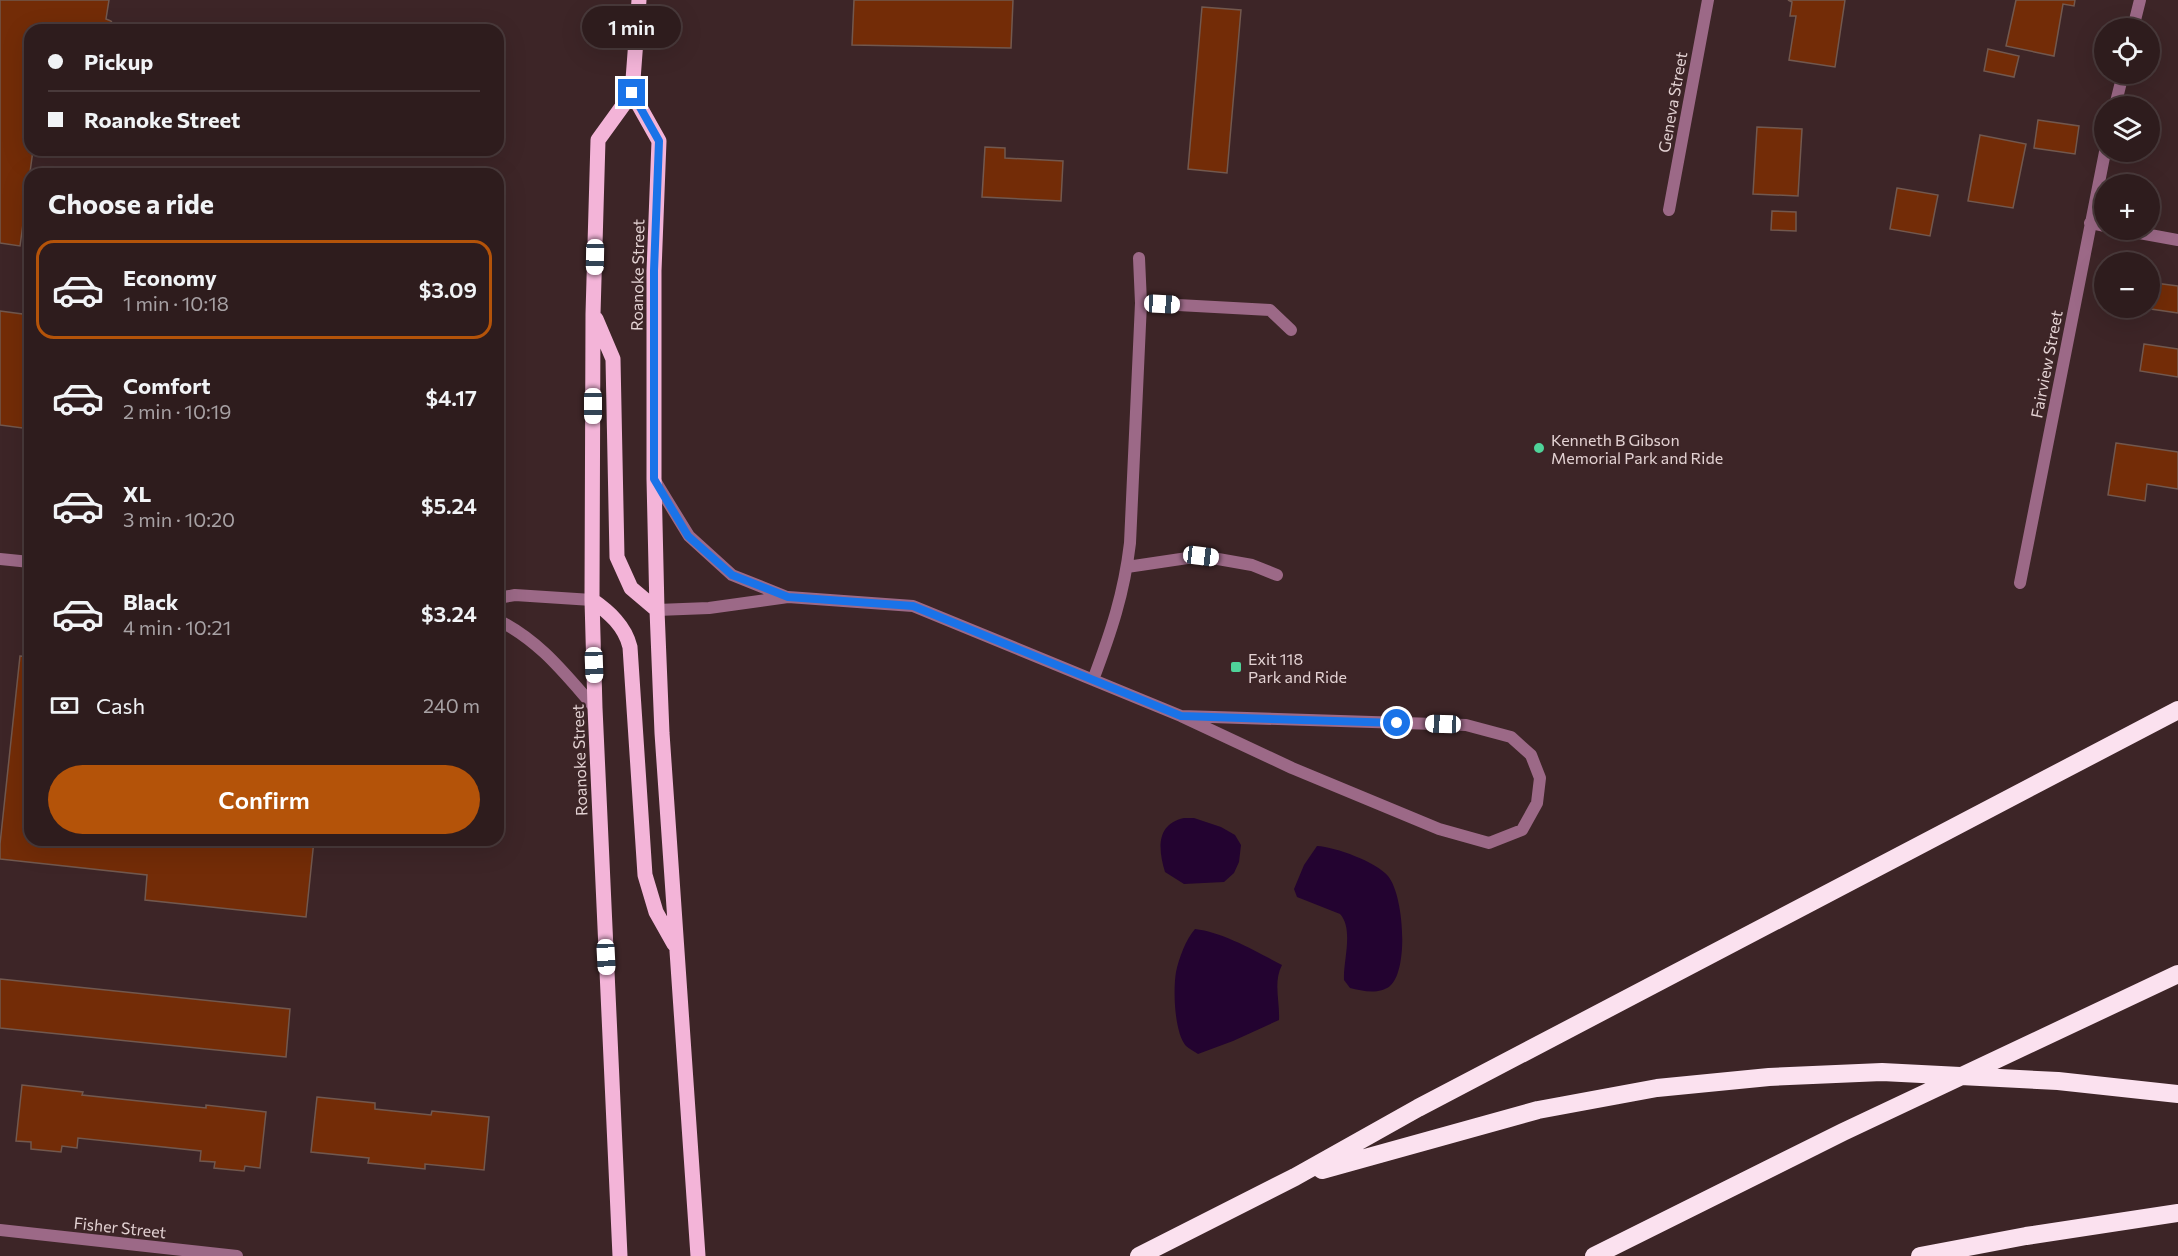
<!DOCTYPE html>
<meta charset="utf-8">
<style>
:root{--surface:#2e1c1d;--page:#362526;--text:#f1f3f6;--muted:#a7a1a4;--line:#493a3b;--accent:#b45309}
body{margin:0;font-family:Commissioner,sans-serif;background:var(--page);color:var(--text);height:100vh;display:flex;flex-direction:column;font-size:22px;white-space:nowrap}
*{box-sizing:border-box;margin:0}
p{font-size:20px;color:var(--muted)}
.icon{flex:none;width:33px;height:33px;fill:none;stroke:currentColor;stroke-width:2;stroke-linecap:round;stroke-linejoin:round}
.map{position:relative;flex:1;overflow:hidden}
.panel{position:absolute;left:24px;top:168px;width:480px;height:678px;display:flex;flex-direction:column;background:var(--surface);border-radius:18px;box-shadow:0 6px 24px #0002,0 0 0 2px var(--line)}
.panel>*{flex:none}
.hud{position:absolute;left:24px;top:24px;width:480px;height:132px;border-radius:18px;box-shadow:0 6px 24px #0002,0 0 0 2px var(--line);display:grid;align-content:center;height:132px;padding:0 24px;background:var(--surface)}
.controls{position:absolute;left:2094px;top:18px;display:grid;gap:12px}
.controls a{display:grid;place-items:center;width:66px;height:66px;border-radius:50%;background:var(--surface);box-shadow:0 6px 24px #0002,0 0 0 2px var(--line);font-size:30px}
.end{position:absolute;width:27px;height:27px;margin:-14px;border:8px solid #1a73e8;background:#fff;box-shadow:0 0 0 3px #fff}
.from{border-radius:50%}
.bubble{position:absolute;height:42px;border-radius:21px;background:var(--surface);box-shadow:0 6px 24px #0002,0 0 0 2px var(--line);font-size:20px;font-weight:600;line-height:42px;text-align:center}
.car{position:absolute;width:18px;height:36px;margin:-18px -9px;border-radius:8px;box-shadow:0 0 4px 2px #0007;background:linear-gradient(#fff 24%,#345 0 40%,#fff 0 76%,#345 0 86%,#fff 0)}
.hud b{display:flex;align-items:center;gap:21px;height:57px;font-size:22px}
.hud b+b{border-top:2px solid var(--line)}
.hud i{width:15px;height:15px;background:var(--text)}
ul{padding:0;list-style:none}
li{display:flex;align-items:center;gap:18px;height:99px;margin:0 12px 9px;padding:0 12px;border:3px solid transparent;border-radius:18px}
li div{flex:1}
li b{display:block;font-size:22px}
li em{font-style:normal;font-weight:600}
li.selected{border-color:var(--accent)}
li>.icon{width:54px;height:54px;stroke-width:1.5}
h2{padding:0 24px;font-size:27px;line-height:72px}
.pay{display:flex;align-items:center;gap:15px;height:66px;padding:0 24px;font-size:22px}
.pay p{margin-inline-start:auto}
.action{display:flex;gap:12px;margin-top:auto;padding:12px 24px}
.action a{flex:1;height:69px;border-radius:36px;background:var(--accent);color:#fff;font-size:24px;font-weight:600;line-height:69px;text-align:center}
.map>svg:first-child{display:block}
.water{fill:#230330}
.building{fill:#732c07;stroke:#72584e;stroke-width:1.5}
.lines{fill:none;stroke-linecap:round;stroke-linejoin:round}
.lane{stroke:#9c6987;stroke-width:12}
.street{stroke:#9c6987;stroke-width:12}
.primary{stroke:#f3b4d8;stroke-width:15}
.highway{stroke:#fbe1ef;stroke-width:18}
.route{stroke:#1a73e8;stroke-width:8}
.poi-dot{fill:#4fd399;stroke:#3d2527;stroke-width:2}
.labels{text-anchor:middle;dominant-baseline:central;stroke-width:4.5;stroke-linejoin:round;paint-order:stroke}
.street-label{font-size:16px;fill:#e3d2d3;stroke:#3d2527}
.poi-label{font-size:16px;fill:#e3d2d3;stroke:#3d2527;text-anchor:start}
</style>
<div class="map">
<svg width="2178" height="1256" viewBox="0 0 2178 1256">
<rect width="100%" height="100%" fill="#3d2527"/>
<path class="water" d="M1184 818H1194L1221 827 1235 835 1241 845 1239 862 1234 873 1224 882 1184 884 1165 872C1158 849 1156 824 1184 818Z
M1317 846C1336 847 1376 862 1388 876 1404 895 1409 970 1390 986 1379 995 1362 991 1350 988L1344 980C1343 961 1354 929 1340 914L1297 897 1294 889 1304 865Z
M1195 929C1223 932 1257 952 1282 965 1273 982 1280 1001 1279 1020L1233 1041 1198 1054C1194 1051 1189 1049 1186 1046 1174 1032 1173 989 1176 972 1179 958 1186 939 1195 929Z"/>
<path class="building" d="M0 0H109L106 19 111 21 117 30H30V150H33L20 246 0 243Z
M854 0H1013L1011 48 852 45Z
M1788 0H1845L1835 67 1789 60 1796 16H1790L1792 2Z
M2016 0H2075L2074 6 2063 4 2054 56 2006 46Z
M1202 7 1241 10 1227 173 1188 169Z
M1988 49 2019 56 2014 77 1984 71Z
M2038 120 2079 126 2075 154 2034 148Z
M1757 127 1802 129 1798 196 1753 194Z
M1980 135 2026 144 2013 208 1968 201Z
M985 147 1005 148V158L1063 161 1061 201 982 197Z
M1897 188 1938 195 1930 236 1890 229Z
M1772 211 1796 212V231L1771 230Z
M2155 283 2178 286V313L2151 309Z
M0 311 30 315V429L0 425Z
M2144 344 2178 349V377L2140 371Z
M2116 443 2178 452V489L2147 484 2145 501 2108 495Z
M20 656 30 657V840H314L306 917 145 900 147 875 0 859V844Z
M0 979 290 1009 286 1057 0 1028Z
M22 1085 83 1092 82 1095 206 1108V1105L266 1112 260 1168 245 1166 244 1171 214 1168 215 1162 200 1161 201 1151 78 1138 77 1148 62 1146 61 1152 31 1149V1142L16 1141Z
M317 1097 375 1103V1109L431 1115 432 1111 489 1117 484 1170 425 1164V1169L368 1163 369 1158 311 1152Z"/>
<g class="lines">
<path class="lane" d="M1141 303 1270 310 1291 330
M654 479 689 536 732 575 787 597
M1127 567 1201 556 1252 565 1277 575
M657 610 709 608 788 597 913 606 1181 716 1292 768 1439 829 1489 843 1522 830 1537 803 1540 778 1531 755 1511 737 1466 725 1181 716
M1093 680C1111 632 1124 594 1130 543L1141 303 1139 258"/>
<path class="street" d="M2133 28 2140 0
M2115 106 2123 74
M1669 210 1708 0
M2090 223 2104 226
M2123 230 2178 240
M0 559 30 562
M2020 583 2105 152
M498 598 515 595 592 600
M498 620C541 642 564 673 595 708
M0 1230 237 1256"/>
<path class="primary" d="M632 93 659 141 654 271V479L657 610 662 733 698 1256
M596 319 613 359 617 557 631 588 657 610
M592 600C609 612 625 626 630 647L645 875 656 912 674 944
M620 1256 595 708 592 600 593 314 598 140 632 93 639 0"/>
<path class="highway" d="M1322 1170 1538 1110 1657 1088 1769 1077 1882 1072 2058 1081 2178 1094
M1139 1256 1295 1177 1418 1108 2178 710
M1594 1256 1843 1132 2178 974
M1920 1256 2026 1236 2178 1213"/>
</g>
<g class="lines">
<path class="route" d="M632 93 659 141 654 271V479L688 536 732 575 788 597 913 606 1181 716 1397 723"/>
</g>
<g class="poi-dot">
<circle cx="1539" cy="448" r="6"/>
<rect x="1230" y="661" width="12" height="12" rx="3"/>
</g>
<g class="labels">
<g class="street-label">
<text transform="translate(1672 102) rotate(-80)">Geneva Street</text>
<text transform="translate(637 275) rotate(-89)">Roanoke Street</text>
<text transform="translate(2046 364) rotate(-79)">Fairview Street</text>
<text transform="translate(579 760) rotate(-92)">Roanoke Street</text>
<text transform="translate(120 1227) rotate(6)">Fisher Street</text>
</g>
<g class="poi-label">
<text x="1551" y="439">Kenneth B Gibson<tspan x="1551" dy="18">Memorial Park and Ride</tspan></text>
<text x="1248" y="658">Exit 118<tspan x="1248" dy="18">Park and Ride</tspan></text>
</g>
</g>
</svg>
<div class="controls">
<a><svg class="icon" aria-label="locate" viewBox="0 0 24 24"><circle cx="12" cy="12" r="6"/><path d="M12 2v4M12 18v4M2 12h4M18 12h4"/></svg></a>
<a><svg class="icon" aria-label="layers" viewBox="0 0 24 24"><path d="M12 4l9 5-9 5-9-5zM3 14l9 5 9-5"/></svg></a>
<a>+</a>
<a>−</a>
</div>
<i class="end from" style="left:1397px;top:723px"></i>
<i class="end" style="left:632px;top:93px"></i>
<div class="bubble" style="left:582px;top:6px;width:99px">1 min</div>
<i class="car" style="left:595px;top:257px;rotate:181deg"></i>
<i class="car" style="left:1162px;top:304px;rotate:93deg"></i>
<i class="car" style="left:593px;top:406px;rotate:180deg"></i>
<i class="car" style="left:1201px;top:556px;rotate:97deg"></i>
<i class="car" style="left:594px;top:665px;rotate:178deg"></i>
<i class="car" style="left:1443px;top:724px;rotate:272deg"></i>
<i class="car" style="left:606px;top:957px;rotate:177deg"></i>
<div class="hud">
<b><i class="from"></i>Pickup</b>
<b><i></i>Roanoke Street</b>
</div>
<section class="panel">
<h2>Choose a ride</h2>
<ul>
<li class="selected"><svg class="icon" aria-label="car" viewBox="0 0 24 24"><path d="M5 17H2v-5l4-1 3-4h7l3 4 3 1v5h-3M9 17h6M6 11h13"/><circle cx="7" cy="17" r="2"/><circle cx="17" cy="17" r="2"/></svg><div><b>Economy</b><p>1 min · 10:18</p></div><em>$3.09</em></li>
<li><svg class="icon" aria-label="car" viewBox="0 0 24 24"><path d="M5 17H2v-5l4-1 3-4h7l3 4 3 1v5h-3M9 17h6M6 11h13"/><circle cx="7" cy="17" r="2"/><circle cx="17" cy="17" r="2"/></svg><div><b>Comfort</b><p>2 min · 10:19</p></div><em>$4.17</em></li>
<li><svg class="icon" aria-label="car" viewBox="0 0 24 24"><path d="M5 17H2v-5l4-1 3-4h7l3 4 3 1v5h-3M9 17h6M6 11h13"/><circle cx="7" cy="17" r="2"/><circle cx="17" cy="17" r="2"/></svg><div><b>XL</b><p>3 min · 10:20</p></div><em>$5.24</em></li>
<li><svg class="icon" aria-label="car" viewBox="0 0 24 24"><path d="M5 17H2v-5l4-1 3-4h7l3 4 3 1v5h-3M9 17h6M6 11h13"/><circle cx="7" cy="17" r="2"/><circle cx="17" cy="17" r="2"/></svg><div><b>Black</b><p>4 min · 10:21</p></div><em>$3.24</em></li>
</ul>
<div class="pay"><svg class="icon" aria-label="cash" viewBox="0 0 24 24"><path d="M3 7h18v10H3z"/><circle cx="12" cy="12" r="2"/></svg>Cash<p>240 m</p></div>
<div class="action"><a>Confirm</a></div>
</section>
</div>
